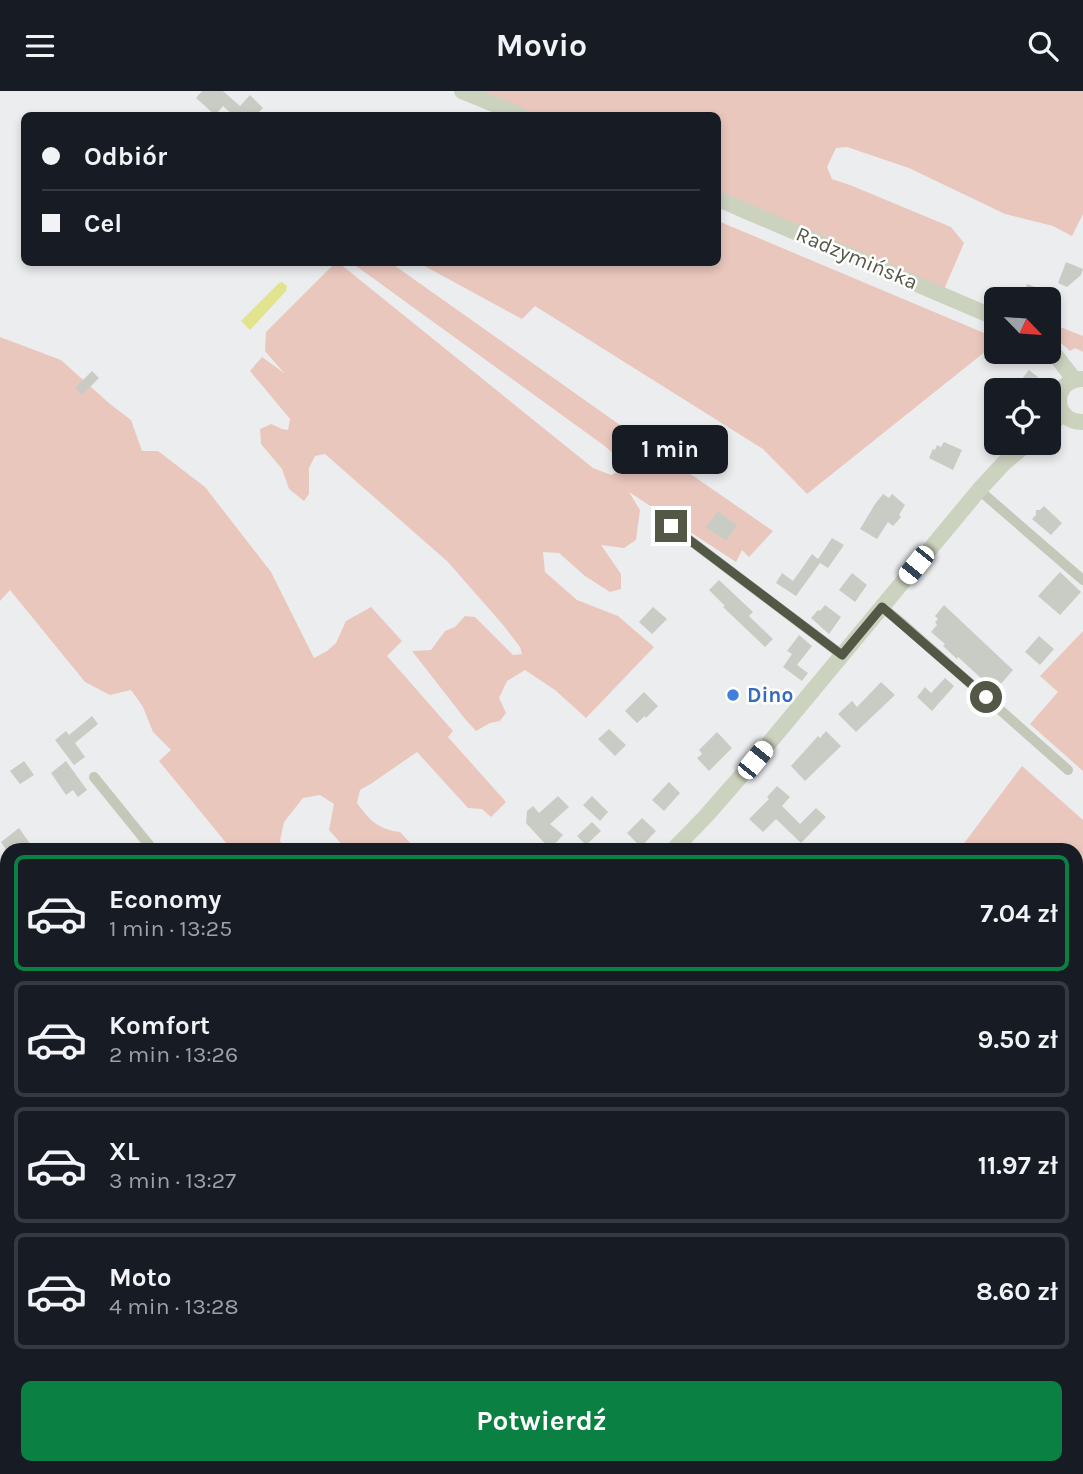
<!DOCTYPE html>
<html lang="pl">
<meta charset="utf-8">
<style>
:root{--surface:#171b24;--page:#242831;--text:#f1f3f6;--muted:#9ea1a6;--line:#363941;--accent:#0b8043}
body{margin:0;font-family:Karla,sans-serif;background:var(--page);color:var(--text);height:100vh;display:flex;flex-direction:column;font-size:26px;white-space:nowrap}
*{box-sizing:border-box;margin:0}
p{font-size:23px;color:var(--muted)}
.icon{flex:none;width:38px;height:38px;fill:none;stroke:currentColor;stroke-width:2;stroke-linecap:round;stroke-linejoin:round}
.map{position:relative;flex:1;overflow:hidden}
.sheet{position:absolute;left:0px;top:752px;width:1083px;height:632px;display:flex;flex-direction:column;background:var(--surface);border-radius:21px 21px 0 0;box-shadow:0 4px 10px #0003}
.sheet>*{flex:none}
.guide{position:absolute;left:21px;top:21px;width:700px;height:154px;border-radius:10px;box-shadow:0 4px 10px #0003;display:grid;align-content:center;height:154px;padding:0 21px;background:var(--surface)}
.needle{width:46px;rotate:115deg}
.fabs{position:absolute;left:984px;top:196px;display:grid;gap:14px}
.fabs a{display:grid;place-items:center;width:77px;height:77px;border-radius:10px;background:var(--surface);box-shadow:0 4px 10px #0003;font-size:35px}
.end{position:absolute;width:32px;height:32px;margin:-16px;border:9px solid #535846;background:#fff;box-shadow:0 0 0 4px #fff}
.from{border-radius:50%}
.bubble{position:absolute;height:49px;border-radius:10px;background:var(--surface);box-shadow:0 4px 10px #0003;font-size:23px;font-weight:700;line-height:49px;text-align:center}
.car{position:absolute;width:21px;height:42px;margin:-21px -10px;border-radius:9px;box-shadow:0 0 5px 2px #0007;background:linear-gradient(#fff 24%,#345 0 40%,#fff 0 76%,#345 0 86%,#fff 0)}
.guide b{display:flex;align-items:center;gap:24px;height:66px;font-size:26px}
.guide b+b{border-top:2px solid var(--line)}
.guide i{width:18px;height:18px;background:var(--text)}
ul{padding:12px 0 0;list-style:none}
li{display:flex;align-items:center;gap:21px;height:116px;margin:0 14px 10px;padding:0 7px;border:4px solid var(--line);border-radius:10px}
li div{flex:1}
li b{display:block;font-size:26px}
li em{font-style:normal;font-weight:700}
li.active{border-color:var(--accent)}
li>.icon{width:63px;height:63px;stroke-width:1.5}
.cta{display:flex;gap:14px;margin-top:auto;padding:14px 21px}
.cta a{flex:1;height:80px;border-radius:10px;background:var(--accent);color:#fff;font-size:28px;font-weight:700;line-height:80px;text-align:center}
header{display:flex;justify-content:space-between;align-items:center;height:91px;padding:0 21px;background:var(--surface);font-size:32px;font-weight:700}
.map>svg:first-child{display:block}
.green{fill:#eac7bd}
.water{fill:#e1e48d}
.building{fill:#c9ccc4}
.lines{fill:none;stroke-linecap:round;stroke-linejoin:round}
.street{stroke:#c3c8b9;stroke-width:10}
.secondary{stroke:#cbd2be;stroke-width:16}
.route{stroke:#535846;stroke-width:9}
.shop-dot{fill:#3f7fe0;stroke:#fff;stroke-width:2.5}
.labels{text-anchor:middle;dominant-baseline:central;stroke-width:5;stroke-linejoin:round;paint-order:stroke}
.street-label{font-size:21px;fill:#535846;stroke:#fff}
.shop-label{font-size:21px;font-weight:bold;fill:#366cbe;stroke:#fff;text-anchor:start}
</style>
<header><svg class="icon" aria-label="menu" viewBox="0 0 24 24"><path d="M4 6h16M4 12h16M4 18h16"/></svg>Movio<svg class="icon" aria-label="search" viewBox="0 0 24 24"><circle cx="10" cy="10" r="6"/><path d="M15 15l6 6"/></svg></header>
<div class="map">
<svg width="1083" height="1383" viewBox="0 0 1083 1383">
<rect width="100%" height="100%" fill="#ecedef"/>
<path class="green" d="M471 0H1083V123L1072 145 1053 135 1005 123 909 77 847 56 836 57 827 76 832 88 850 94 951 136 964 152 942 203 718 107V24H526Z
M718 130 996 247V252L807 403 763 358 535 215 522 228 419 172H718Z
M335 172H339L593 377 611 384 628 376 606 356 352 172H391L644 351 773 440 749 466 742 459 736 471 629 401 640 419 636 449 624 457 601 454 621 483V498L610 501 585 485 559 462 543 461 545 481 577 509 618 525 654 556 586 627 555 599 525 579 507 590 499 607 506 622 500 630 490 632 476 640 465 628 412 560 431 559 445 540 455 536 465 525 475 526 513 564 522 563 520 556 504 535 448 471 325 363 315 365 309 377V403L304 410 289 398 282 378 261 353 260 338 271 333 282 338 288 339 290 328 250 280 262 266 284 282 265 260 266 241Z
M1050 232 1083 245V261L1075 257 1070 260 1050 242Z
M0 246 61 269 110 313 131 329 142 360H158L205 396 271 481 314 567 327 560 336 552 346 530 371 516 402 550 387 565 453 640 448 646 506 711 491 726 482 718 468 717 417 661 372 692 360 699 357 712C370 730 378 738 400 741L413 755 412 759H347L329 739 334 713 320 704 303 707 284 731 280 750 286 759H232L159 670 171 659 153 641 143 616 131 599 110 604 85 591 10 499 0 510Z
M1083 540V680L1030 633 1058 601 1040 585Z
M1022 675 1083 729V1383H1036L1035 1381 1019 1380V1383H446L441 1377H1076V760L959 759Z
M0 848 7 858V1377H74L70 1383H0Z"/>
<path class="water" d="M282 191 287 195 286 200 250 239 241 230 279 192Z"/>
<path class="building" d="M202 0H223L240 15 250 4 263 17 256 24H231L232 23 223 15 215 24 196 7Z
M1066 171 1083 178 1081 184 1067 196 1058 192Z
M1027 193 1046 200 1043 208H1022Z
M1029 279 1038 286 1036 291 1029 299H1013Z
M92 280 99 287 82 304 75 297Z
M944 351 962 359 953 379 929 367 933 358 935 359 937 354 941 356Z
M883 403 889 407 892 403 905 414 899 424 901 426 893 435 888 431 877 448 860 438 875 413Z
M1044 415 1062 432 1051 444 1032 428 1036 424V419H1040Z
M718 420 737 434 726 450 706 436Z
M832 447 844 454 828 477 820 472 796 505 776 492 782 482 793 490 812 463 818 468Z
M1060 481 1081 501 1060 524 1038 505Z
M852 482 867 494 855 511 839 499Z
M719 489 753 521 749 525 773 548 765 556 723 516 725 515 709 499Z
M825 514 841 526 829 543 811 527 818 519 820 520Z
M944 514 1013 579 995 600 958 566 957 568 943 555 945 553 931 541 937 534 935 531 938 528 935 525Z
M653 516 667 528 652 543 639 531Z
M799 544 812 555 797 574 808 582 802 590 783 576 792 563 787 560Z
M1039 545 1054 558 1040 574 1025 561Z
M945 587 954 595 932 620 917 606 925 596 931 602Z
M881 591 895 604 856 641 838 623 852 610 857 616Z
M644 601 658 615 646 627 645 625 637 632 625 620Z
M92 625 98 633 75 652 85 666 74 674 55 649 66 640 69 644Z
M609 638 626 654 615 665 598 648Z
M826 640 841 655 805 690 791 675 818 645 820 647Z
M717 641 732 657 709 680 697 667 702 663 699 659Z
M24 670 34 684 20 693 10 680Z
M66 670 87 699 78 706 73 699 66 704 51 682Z
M669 691 680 702 664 720 652 709Z
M777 695 790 706 782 715 800 733 816 717 826 726 801 752 776 728 763 741 749 728 769 708 767 706Z
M558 705 569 716 550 733 563 744 550 758 526 732 527 720 533 715 539 722Z
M592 705 608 721 600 730 583 714Z
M642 727 656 740 641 756 627 742Z
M592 731 601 740 586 754 577 745Z
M19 737 31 754 23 760H7L1 751Z"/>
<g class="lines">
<path class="street" d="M979 399 1083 489
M671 435 842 564
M882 516 903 533 1068 679
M94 686 154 760
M0 867 7 878"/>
<path class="secondary" d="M462 0 520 24
M718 108 996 227
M1048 255 1074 288
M1083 288C1051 288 1051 331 1083 331
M1048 336 1063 323
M672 760 706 725 755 669 979 399 1004 372 1028 352
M21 1383 28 1377"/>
</g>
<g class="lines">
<path class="route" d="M671 435 842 564 882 516 986 606"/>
</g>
<circle class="shop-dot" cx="733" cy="604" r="7"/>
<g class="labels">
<g class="street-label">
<text transform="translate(857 167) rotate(23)">Radzymińska</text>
</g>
<g class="shop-label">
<text x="747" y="604">Dino</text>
</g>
</g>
</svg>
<div class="fabs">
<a><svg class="needle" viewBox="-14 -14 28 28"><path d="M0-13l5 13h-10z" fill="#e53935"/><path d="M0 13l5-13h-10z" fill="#9ea1a6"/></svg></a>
<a><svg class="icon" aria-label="locate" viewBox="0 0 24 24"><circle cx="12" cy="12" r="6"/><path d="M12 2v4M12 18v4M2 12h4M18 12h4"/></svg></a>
</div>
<i class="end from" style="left:986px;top:606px"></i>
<i class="end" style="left:671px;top:435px"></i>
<div class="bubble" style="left:612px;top:334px;width:116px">1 min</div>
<i class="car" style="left:916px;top:474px;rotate:219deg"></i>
<i class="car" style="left:755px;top:669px;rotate:39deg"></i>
<div class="guide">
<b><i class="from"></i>Odbiór</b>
<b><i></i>Cel</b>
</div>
<section class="sheet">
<ul>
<li class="active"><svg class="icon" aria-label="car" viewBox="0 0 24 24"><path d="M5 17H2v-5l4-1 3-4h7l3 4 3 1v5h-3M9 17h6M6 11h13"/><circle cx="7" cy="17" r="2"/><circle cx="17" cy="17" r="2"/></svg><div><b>Economy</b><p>1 min · 13:25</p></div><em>7.04 zł</em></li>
<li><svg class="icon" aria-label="car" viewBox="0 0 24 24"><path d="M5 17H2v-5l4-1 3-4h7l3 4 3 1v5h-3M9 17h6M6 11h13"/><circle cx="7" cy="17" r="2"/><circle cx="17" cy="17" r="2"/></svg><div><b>Komfort</b><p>2 min · 13:26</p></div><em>9.50 zł</em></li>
<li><svg class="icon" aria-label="car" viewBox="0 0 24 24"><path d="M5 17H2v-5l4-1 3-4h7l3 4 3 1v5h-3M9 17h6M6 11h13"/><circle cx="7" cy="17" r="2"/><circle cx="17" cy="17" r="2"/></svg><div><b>XL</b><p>3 min · 13:27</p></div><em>11.97 zł</em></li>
<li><svg class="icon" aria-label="car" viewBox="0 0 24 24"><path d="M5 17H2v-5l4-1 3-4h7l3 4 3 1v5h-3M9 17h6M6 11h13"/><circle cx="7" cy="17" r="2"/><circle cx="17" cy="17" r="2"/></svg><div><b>Moto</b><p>4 min · 13:28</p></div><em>8.60 zł</em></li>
</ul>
<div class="cta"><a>Potwierdź</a></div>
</section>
</div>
